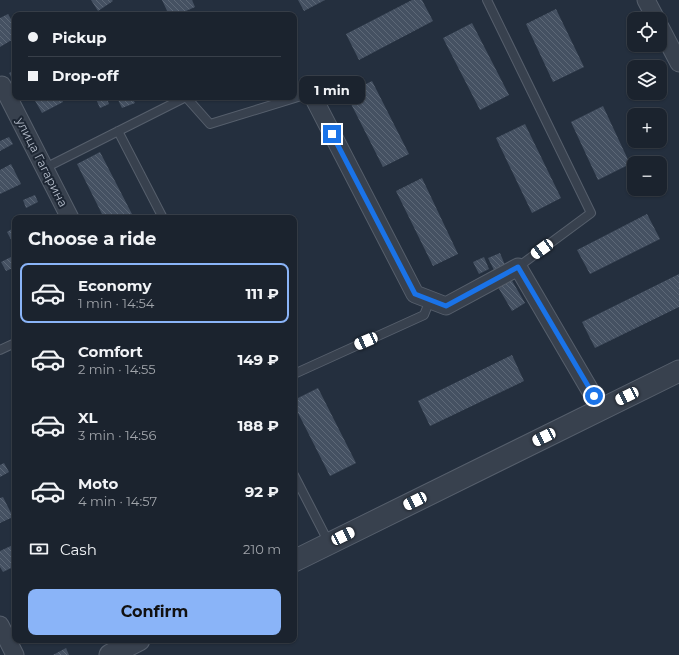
<!DOCTYPE html>
<meta charset="utf-8">
<style>
:root{--surface:#1b232e;--page:#282f3a;--text:#f1f3f6;--muted:#a0a4aa;--line:#39404a;--accent:#8ab4f8}
body{margin:0;font-family:Montserrat,sans-serif;background:var(--page);color:var(--text);height:100vh;display:flex;flex-direction:column;font-size:15px;white-space:nowrap}
*{box-sizing:border-box;margin:0}
p{font-size:13px;color:var(--muted)}
.icon{flex:none;width:22px;height:22px;fill:none;stroke:currentColor;stroke-width:2;stroke-linecap:round;stroke-linejoin:round}
.map{position:relative;flex:1;overflow:hidden}
.details{position:absolute;left:12px;top:215px;width:285px;height:428px;display:flex;flex-direction:column;background:var(--surface);border-radius:8px;box-shadow:0 1px 3px #0004,0 0 0 1px var(--line)}
.details>*{flex:none}
.guide{position:absolute;left:12px;top:12px;width:285px;height:88px;border-radius:8px;box-shadow:0 1px 3px #0004,0 0 0 1px var(--line);display:grid;align-content:center;height:88px;padding:0 16px;background:var(--surface)}
.fabs{position:absolute;left:627px;top:12px;display:grid;gap:8px}
.fabs a{display:grid;place-items:center;width:40px;height:40px;border-radius:8px;background:var(--surface);box-shadow:0 1px 3px #0004,0 0 0 1px var(--line);font-size:20px}
.end{position:absolute;width:18px;height:18px;margin:-9px;border:5px solid #1a73e8;background:#fff;box-shadow:0 0 0 2px #fff}
.from{border-radius:50%}
.bubble{position:absolute;height:28px;border-radius:8px;background:var(--surface);box-shadow:0 1px 3px #0004,0 0 0 1px var(--line);font-size:13px;font-weight:700;line-height:28px;text-align:center}
.car{position:absolute;width:12px;height:24px;margin:-12px -6px;border-radius:5px;box-shadow:0 0 3px 1px #0007;background:linear-gradient(#fff 24%,#345 0 40%,#fff 0 76%,#345 0 86%,#fff 0)}
.guide b{display:flex;align-items:center;gap:14px;height:38px;font-size:15px}
.guide b+b{border-top:1px solid var(--line)}
.guide i{width:10px;height:10px;background:var(--text)}
ul{padding:0;list-style:none}
li{display:flex;align-items:center;gap:12px;height:60px;margin:0 8px 6px;padding:0 8px;border:2px solid transparent;border-radius:8px}
li div{flex:1}
li b{display:block;font-size:15px}
li em{font-style:normal;font-weight:700}
li.on{border-color:var(--accent)}
li>.icon{width:36px;height:36px;stroke-width:1.5}
h2{padding:0 16px;font-size:18px;line-height:48px}
.pay{display:flex;align-items:center;gap:10px;height:44px;padding:0 16px;font-size:15px}
.pay p{margin-inline-start:auto}
.primary-button{display:flex;gap:8px;margin-top:auto;padding:8px 16px}
.primary-button a{flex:1;height:46px;border-radius:8px;background:var(--accent);color:#111;font-size:16px;font-weight:700;line-height:46px;text-align:center}
.map>svg:first-child{display:block}
.building{fill:url(#building-back-hatch)}
.lines{fill:none;stroke-linecap:round;stroke-linejoin:round}
.service-casing{stroke:#565f6c;stroke-width:10}
.minor-casing{stroke:#565f6c;stroke-width:19}
.tertiary-casing{stroke:#565f6c;stroke-width:23}
.service{stroke:#38414e;stroke-width:8}
.minor{stroke:#38414e;stroke-width:17}
.tertiary{stroke:#38414e;stroke-width:21}
.route{stroke:#1a73e8;stroke-width:5}
.labels{text-anchor:middle;dominant-baseline:central;stroke-width:4;stroke-linejoin:round;paint-order:stroke}
.street-label{font-size:12px;fill:#b4bcc9;stroke:#1d2633}
</style>
<div class="map">
<svg width="679" height="655" viewBox="0 0 679 655">
<defs>
<pattern id="building-back-hatch" width="6" height="6" patternUnits="userSpaceOnUse"><rect width="6" height="6" fill="#455162"/><path d="M-1 5l2 2M0 0l6 6M5-1l2 2" fill="none" stroke="#5d6877"/></pattern>
</defs>
<rect width="100%" height="100%" fill="#242f3e"/>
<path class="building" d="M91 0H112L113 1 98 11Z
M162 0H192L195 7 177 15H169Z
M298 0H325L304 11Z
M412 0H422L433 21 359 60 346 34Z
M556 9 584 67 553 82 526 24Z
M8 14 15 26V38L0 47V18Z
M472 23 509 95 480 110 443 38Z
M15 70V84L9 73Z
M372 81 409 154 383 167 346 94Z
M33 97H61L63 102 42 113Z
M95 97H106L109 104 100 108Z
M125 97H132L135 103 122 108 118 100Z
M603 106 630 164 598 180 571 122Z
M525 124 561 198 532 213 496 138Z
M9 137 13 144 0 151V141Z
M100 152 134 218H104L77 164Z
M11 164 21 184 0 194V170Z
M422 178 458 254 433 266 396 191Z
M35 195 38 202 26 208 23 200Z
M647 214 660 239 590 274 577 250Z
M15 227V247L7 232Z
M500 253 505 265 494 270 488 258Z
M15 255V267L6 271 1 262Z
M484 257 489 269 479 274 473 262Z
M679 274V307L595 348 582 322Z
M511 279 525 303 512 311 498 287Z
M512 355 524 381 430 426 418 401Z
M318 388 356 463 330 476 294 405V400Z
M4 463 9 472 0 477V465Z
M3 497 13 517 0 523V498Z
M15 544V566L3 572 0 567V551Z
M66 648 69 655H53Z"/>
<g class="lines">
<g class="service-casing">
<path id="service" d="M487 0 591 213 518 267
M118 131 163 218
M45 168 186 97 210 124 311 93
M0 350 15 343
M294 374 424 315 430 300
M294 475 329 543"/>
</g>
<g class="minor-casing">
<path id="minor" d="M646 0 656 19
M660 27 679 63
M2 85 70 218
M311 93 415 294 446 306 518 267 601 409
M0 625 15 655"/>
</g>
<g class="tertiary-casing">
<path id="tertiary" d="M294 561 679 371
M110 655 139 640"/>
</g>
<use href="#service" class="service"/>
<use href="#minor" class="minor"/>
<use href="#tertiary" class="tertiary"/>
</g>
<g class="lines">
<path class="route" d="M332 134 415 294 446 306 518 267 594 396"/>
</g>
<g class="labels">
<g class="street-label">
<text transform="translate(42 162) rotate(63)">улица Гагарина</text>
</g>
</g>
</svg>
<div class="fabs">
<a><svg class="icon" aria-label="locate" viewBox="0 0 24 24"><circle cx="12" cy="12" r="6"/><path d="M12 2v4M12 18v4M2 12h4M18 12h4"/></svg></a>
<a><svg class="icon" aria-label="layers" viewBox="0 0 24 24"><path d="M12 4l9 5-9 5-9-5zM3 14l9 5 9-5"/></svg></a>
<a>+</a>
<a>−</a>
</div>
<i class="end from" style="left:594px;top:396px"></i>
<i class="end" style="left:332px;top:134px"></i>
<div class="bubble" style="left:299px;top:76px;width:66px">1 min</div>
<i class="car" style="left:542px;top:249px;rotate:234deg"></i>
<i class="car" style="left:366px;top:341px;rotate:246deg"></i>
<i class="car" style="left:627px;top:396px;rotate:244deg"></i>
<i class="car" style="left:544px;top:437px;rotate:244deg"></i>
<i class="car" style="left:415px;top:501px;rotate:244deg"></i>
<i class="car" style="left:343px;top:536px;rotate:64deg"></i>
<div class="guide">
<b><i class="from"></i>Pickup</b>
<b><i></i>Drop-off</b>
</div>
<section class="details">
<h2>Choose a ride</h2>
<ul>
<li class="on"><svg class="icon" aria-label="car" viewBox="0 0 24 24"><path d="M5 17H2v-5l4-1 3-4h7l3 4 3 1v5h-3M9 17h6M6 11h13"/><circle cx="7" cy="17" r="2"/><circle cx="17" cy="17" r="2"/></svg><div><b>Economy</b><p>1 min · 14:54</p></div><em>111 ₽</em></li>
<li><svg class="icon" aria-label="car" viewBox="0 0 24 24"><path d="M5 17H2v-5l4-1 3-4h7l3 4 3 1v5h-3M9 17h6M6 11h13"/><circle cx="7" cy="17" r="2"/><circle cx="17" cy="17" r="2"/></svg><div><b>Comfort</b><p>2 min · 14:55</p></div><em>149 ₽</em></li>
<li><svg class="icon" aria-label="car" viewBox="0 0 24 24"><path d="M5 17H2v-5l4-1 3-4h7l3 4 3 1v5h-3M9 17h6M6 11h13"/><circle cx="7" cy="17" r="2"/><circle cx="17" cy="17" r="2"/></svg><div><b>XL</b><p>3 min · 14:56</p></div><em>188 ₽</em></li>
<li><svg class="icon" aria-label="car" viewBox="0 0 24 24"><path d="M5 17H2v-5l4-1 3-4h7l3 4 3 1v5h-3M9 17h6M6 11h13"/><circle cx="7" cy="17" r="2"/><circle cx="17" cy="17" r="2"/></svg><div><b>Moto</b><p>4 min · 14:57</p></div><em>92 ₽</em></li>
</ul>
<div class="pay"><svg class="icon" aria-label="cash" viewBox="0 0 24 24"><path d="M3 7h18v10H3z"/><circle cx="12" cy="12" r="2"/></svg>Cash<p>210 m</p></div>
<div class="primary-button"><a>Confirm</a></div>
</section>
</div>
